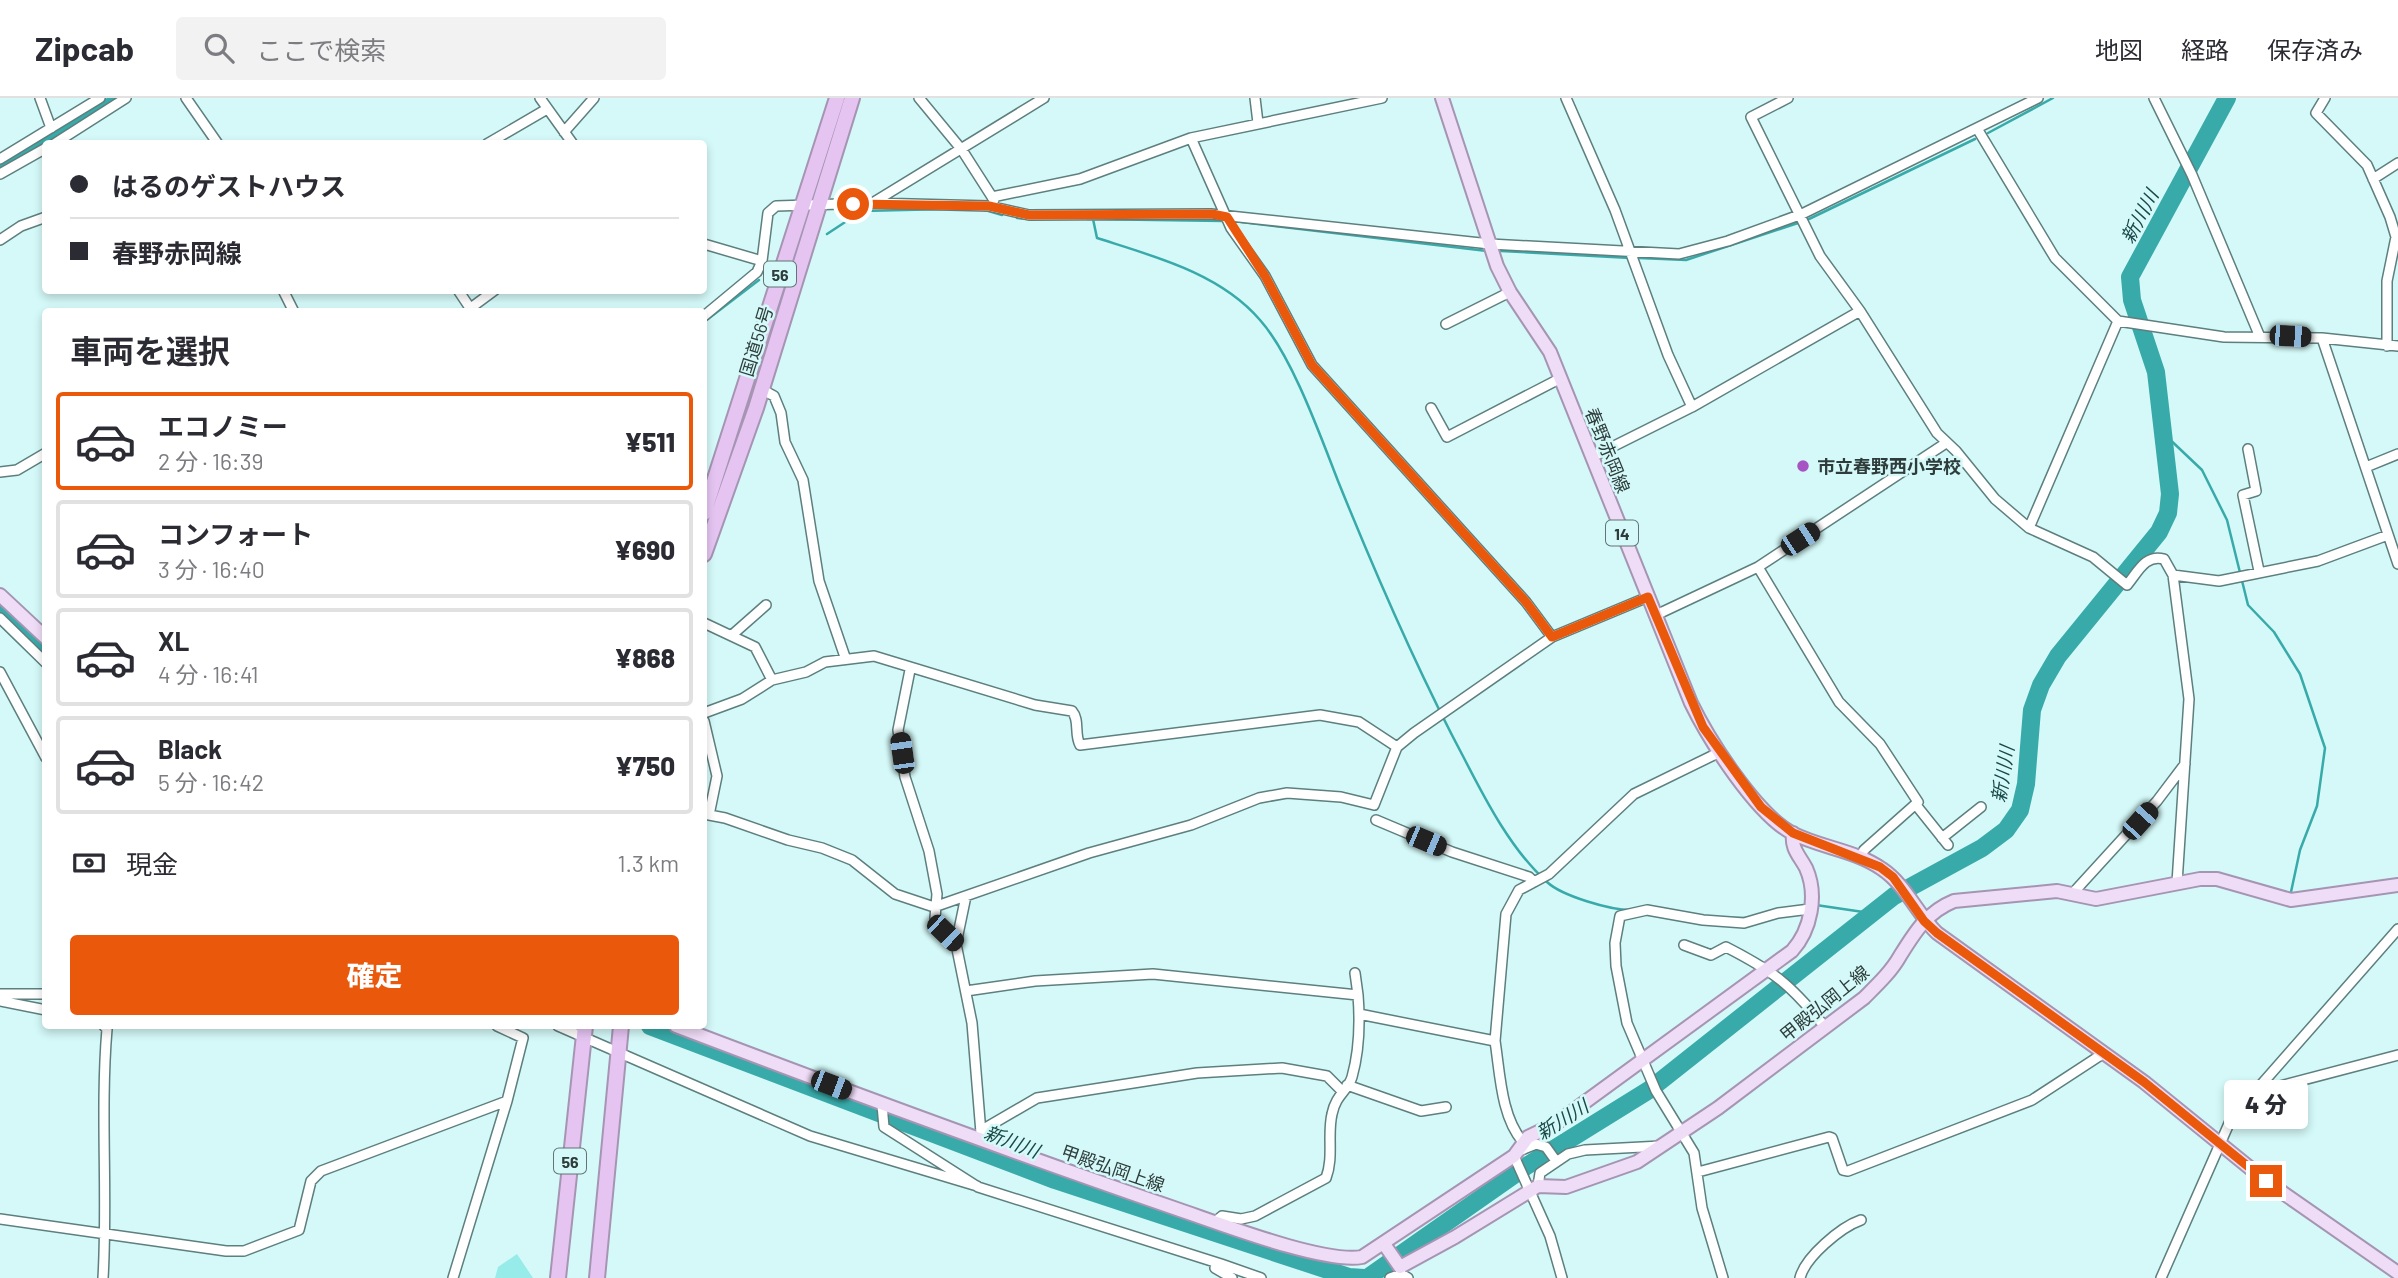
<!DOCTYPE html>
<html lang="ja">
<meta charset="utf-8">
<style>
:root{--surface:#fff;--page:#f2f2f3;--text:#2b2b33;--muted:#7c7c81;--line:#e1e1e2;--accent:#ea580c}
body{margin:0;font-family:Barlow,"Noto Sans JP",sans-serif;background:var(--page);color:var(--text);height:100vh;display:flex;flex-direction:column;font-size:26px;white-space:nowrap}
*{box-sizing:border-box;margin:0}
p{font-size:23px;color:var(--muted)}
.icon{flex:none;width:38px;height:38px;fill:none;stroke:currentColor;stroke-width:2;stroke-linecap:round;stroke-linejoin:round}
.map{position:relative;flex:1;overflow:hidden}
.details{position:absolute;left:42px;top:210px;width:665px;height:721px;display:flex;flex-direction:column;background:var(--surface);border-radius:7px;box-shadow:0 4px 10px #0003}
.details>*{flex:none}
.top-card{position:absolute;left:42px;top:42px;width:665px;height:154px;border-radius:7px;box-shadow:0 4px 10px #0003;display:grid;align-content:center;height:154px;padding:0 28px;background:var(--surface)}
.end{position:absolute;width:32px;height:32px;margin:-16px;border:9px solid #ea580c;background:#fff;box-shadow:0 0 0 4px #fff}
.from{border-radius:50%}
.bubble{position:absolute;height:49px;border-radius:7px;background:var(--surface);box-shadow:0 4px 10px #0003;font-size:23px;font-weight:800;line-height:49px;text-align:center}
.car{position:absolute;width:21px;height:42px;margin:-21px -10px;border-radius:9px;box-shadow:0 0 5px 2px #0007;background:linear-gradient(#222 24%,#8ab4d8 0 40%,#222 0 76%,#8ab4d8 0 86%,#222 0)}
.top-card b{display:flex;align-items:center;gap:24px;height:66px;font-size:26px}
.top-card b+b{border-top:2px solid var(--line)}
.top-card i{width:18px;height:18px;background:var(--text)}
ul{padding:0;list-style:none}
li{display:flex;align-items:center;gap:21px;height:98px;margin:0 14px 10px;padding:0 14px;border:4px solid var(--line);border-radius:7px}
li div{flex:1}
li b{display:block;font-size:26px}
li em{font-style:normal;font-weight:800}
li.selected{border-color:var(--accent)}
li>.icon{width:63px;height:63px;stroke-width:1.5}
h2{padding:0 28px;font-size:32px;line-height:84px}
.pay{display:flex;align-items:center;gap:18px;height:77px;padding:0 28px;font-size:26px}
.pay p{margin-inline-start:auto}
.primary-button{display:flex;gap:14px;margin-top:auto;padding:14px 28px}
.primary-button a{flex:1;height:80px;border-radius:7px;background:var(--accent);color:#fff;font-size:28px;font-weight:800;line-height:80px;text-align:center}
header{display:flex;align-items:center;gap:42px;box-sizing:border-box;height:98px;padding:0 35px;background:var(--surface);border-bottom:2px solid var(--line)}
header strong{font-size:33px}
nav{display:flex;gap:38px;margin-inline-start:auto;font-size:24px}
.search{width:490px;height:63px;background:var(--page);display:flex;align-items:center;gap:18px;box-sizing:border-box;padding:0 24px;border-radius:7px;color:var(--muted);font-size:26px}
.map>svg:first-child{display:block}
.green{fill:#97ecea}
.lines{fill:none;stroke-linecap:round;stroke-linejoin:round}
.stream{stroke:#38aaa9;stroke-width:2.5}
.canal{stroke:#38aaa9;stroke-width:10}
.river{stroke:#38aaa9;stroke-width:18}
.minor-casing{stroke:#5d7f7e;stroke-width:12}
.major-casing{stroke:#a595b2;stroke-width:16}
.highway-casing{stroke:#a595b2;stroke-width:18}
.minor{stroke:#fff;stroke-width:9}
.major{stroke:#efdcf7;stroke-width:12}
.highway{stroke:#e5c4f2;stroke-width:14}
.route{stroke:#ea580c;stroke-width:9}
.poi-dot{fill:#a654c4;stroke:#d4f9f8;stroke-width:2.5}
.labels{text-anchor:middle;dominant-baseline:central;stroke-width:5;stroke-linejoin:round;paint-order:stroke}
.shield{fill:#d4f9f8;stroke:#607574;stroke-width:2}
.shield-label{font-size:16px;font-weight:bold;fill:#2e3d3c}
.street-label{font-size:18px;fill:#2e3d3c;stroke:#d4f9f8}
.poi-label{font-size:18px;font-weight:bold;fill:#2e3d3c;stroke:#d4f9f8;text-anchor:start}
.water-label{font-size:19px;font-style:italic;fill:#184948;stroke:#d4f9f8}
</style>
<header>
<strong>Zipcab</strong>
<div class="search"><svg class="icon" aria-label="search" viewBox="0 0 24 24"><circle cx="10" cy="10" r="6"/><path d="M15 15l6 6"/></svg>ここで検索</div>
<nav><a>地図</a><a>経路</a><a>保存済み</a></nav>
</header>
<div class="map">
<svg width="2398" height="1180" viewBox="0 0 2398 1180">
<rect width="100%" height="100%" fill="#d4f9f8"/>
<path class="green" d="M517 1156 533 1180H495L498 1169Z"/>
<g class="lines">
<path class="stream" d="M1988 35 2053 0
M985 112 1002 117
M1017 120 1028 121
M1087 121 1223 123
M1093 121 1097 140C1153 158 1220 175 1260 222 1292 258 1320 337 1338 383 1376 477 1417 572 1465 662 1486 703 1512 753 1547 784 1562 798 1610 812 1631 812
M1809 121 1975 41
M1241 124 1487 153
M827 136 862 113 947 111
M1501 153 1630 160
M1639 160 1686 162 1798 125
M704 224 759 182
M2163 335 2202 372 2227 422 2248 507 2274 534 2300 576 2325 650 2317 708 2300 752 2291 794
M1816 807 1870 815
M1730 820H1748"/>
<path class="canal" d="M0 68 117 0"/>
<path class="river" d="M0 512 46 555
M650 928 1055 1082 1349 1179 1364 1180
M1367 1180 1528 1067 1649 992 1894 798 1982 750 2006 732 2020 712 2026 686 2032 612 2041 587 2058 558 2159 434 2168 415 2170 396 2156 274 2132 202 2130 179 2227 0"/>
<g class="minor-casing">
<path id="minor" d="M40 0 51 30
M186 0 218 46
M540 0 573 46
M919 0 962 52 994 102
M1255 0 1258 25
M1382 0 1191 40 1231 130 1265 178 1312 267 1526 504 1552 539
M1566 0 1615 112 1668 257 1692 309 1592 359
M2154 0 2192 77 2260 239
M2325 0 2316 15 2367 67 2390 119 2396 139 2387 183V248
M1978 32 2055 160 2118 223 2224 239 2322 240 2398 248
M564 34 594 0
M54 46 126 0
M487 46 547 11
M0 61 100 0
M0 76 46 50
M2373 81 2398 65
M992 99 1080 81 1191 40
M874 104 1044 0
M0 142 21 128 46 119
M704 146 762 163
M283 192 294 214
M458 192 472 213
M472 209 495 192
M1860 213 1937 335 1956 353 1995 401 2029 430 2093 459 2127 487C2138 474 2145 456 2164 461L2173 477 2189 601 2177 785
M704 218 757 174 762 163 768 115 776 108 873 105 989 108 1029 117 1211 116 1490 146 1679 156 1728 143 1802 116 2038 0
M1446 226 1510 194
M2322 240 2398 466
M761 291 774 298 781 315 785 344 803 382 819 483 845 559
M1692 309 1860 213 1820 158 1751 19 1788 0
M1431 310 1447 339 1561 280
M2248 351 2256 393 2243 397 2259 473
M2366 369 2398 356
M0 374 17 372 46 355
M2029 430 2118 223
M1758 469 1946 345
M2173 477 2219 483 2318 463 2388 437
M1656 517 1758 469 1839 604 1880 646 1918 704 1864 752 1860 760
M0 520 46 565
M704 525 755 549 772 582 742 601 704 615
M732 537 766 507
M910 572 898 632 905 679 929 753 937 796 935 820 956 846
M0 574 46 660
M772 582 806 574 825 564 874 558 1035 607 1072 613C1080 622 1074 636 1080 647L1320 617 1359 624 1397 649
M704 623 717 678 709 717
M1916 707 1948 747
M704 716 725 720 788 742 822 750 852 762 895 796 934 809 1089 755 1191 727 1259 700 1287 695 1341 699 1374 707 1397 649 1414 635 1552 539 1648 499
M1376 722 1452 754 1529 779 1534 784
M1942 740 1981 709
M2073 795 2157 703 2185 666
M966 798 956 846 972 925 981 1035
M1684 847 1711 857 1726 849C1775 874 1791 887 1825 929
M1355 875 1358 897
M966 893 1035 883 1153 876 1358 897C1360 922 1359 954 1352 979 1348 993 1336 996 1332 1016 1327 1037 1334 1059 1326 1080L1255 1118 1241 1121 1222 1118 1215 1124
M0 896H46
M0 903 46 912
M1359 916 1495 943C1500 975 1501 1019 1523 1044
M558 928 810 1038 977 1088
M1495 943 1506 816 1519 792 1549 776 1634 696 1720 654
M1347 987 1421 1013 1446 1009
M2257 990 2261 993 2398 957
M882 1007 884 1029 978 1089 1221 1166
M982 1032 1037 1000 1197 975 1282 970 1327 978 1342 993
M1519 1053 1536 1046 1546 1049 1556 1063
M1514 1058 1550 1138 1562 1180
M1698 1074 1829 1039 1832 1040 1843 1072 1848 1073 2032 1002 2104 955
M1538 1088 1540 1075 1568 1056 1585 1052 1661 1048
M0 1121 226 1153H244L299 1132 311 1083 321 1073 507 1003
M1400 1169 1401 1176 1408 1180
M103 1180C108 1097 100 1014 107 931L104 928
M453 1180 507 1003 523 940 497 928
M1232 1180 1215 1170 1221 1166 1261 1180
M1390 1180 1401 1176
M1723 1180 1702 1110 1694 1055 1656 993 1627 925 1616 868 1615 845 1620 818 1647 812 1703 822 1744 825 1778 815 1810 811
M1800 1180C1805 1159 1841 1129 1861 1122
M2161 1180 2231 1021 2398 831"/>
</g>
<g class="major-casing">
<path id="major" d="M1442 0 1497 168 1510 194 1550 254 1691 605C1709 642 1756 716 1792 735 1821 750 1855 752 1882 771 1906 787 1917 816 1937 835L2144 984 2266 1083 2398 1175
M0 497 46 540
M676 928C841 991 1006 1052 1174 1110 1216 1124 1323 1166 1362 1159L1514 1058 1528 1039 1555 1026 1792 853C1811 832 1818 797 1806 770 1799 757 1791 751 1793 735
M1384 1146 1400 1169 1455 1139 1538 1088 1566 1089 1637 1064 1718 1010 1864 900C1877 887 1891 874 1900 858 1915 834 1927 814 1954 803L2057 793 2096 801 2200 781H2217L2291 802 2398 787"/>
</g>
<g class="highway-casing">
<path id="highway" d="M704 415 837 0
M704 456 756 310 852 0
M558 1180 585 928
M597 1180 621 928"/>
</g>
<use href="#minor" class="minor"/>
<use href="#major" class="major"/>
<use href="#highway" class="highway"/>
</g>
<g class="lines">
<path class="route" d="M853 106 989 108 1029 117 1212 116 1227 119 1265 178 1312 267 1526 504 1552 539 1648 499 1703 629 1761 709 1793 735 1880 769 1893 779 1924 823 1937 835 2144 984 2266 1083"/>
</g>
<circle class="poi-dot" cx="1803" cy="368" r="7"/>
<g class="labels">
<g class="shield">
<rect x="764" y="163.5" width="32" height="25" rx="5"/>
<rect x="1606" y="422.5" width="32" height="25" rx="5"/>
<rect x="554" y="1050.5" width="32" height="25" rx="5"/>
</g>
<g class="shield-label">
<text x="780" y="176">56</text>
<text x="1622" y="435">14</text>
<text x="570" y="1063">56</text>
</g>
<g class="street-label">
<text transform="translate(756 243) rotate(-73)">国道56号</text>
<text transform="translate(1608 352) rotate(68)">春野赤岡線</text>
<text transform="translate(1824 905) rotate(-39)">甲殿弘岡上線</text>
<text transform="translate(1113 1070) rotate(19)">甲殿弘岡上線</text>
</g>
<g class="poi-label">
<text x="1817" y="368">市立春野西小学校</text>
</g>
<g class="water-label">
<text transform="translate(2139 118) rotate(-62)">新川川</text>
<text transform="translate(2002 676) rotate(-81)">新川川</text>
<text transform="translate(1562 1021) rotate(-32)">新川川</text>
<text transform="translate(1012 1043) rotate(21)">新川川</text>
</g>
</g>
</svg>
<i class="end from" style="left:853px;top:106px"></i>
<i class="end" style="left:2266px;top:1083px"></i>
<div class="bubble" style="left:2224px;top:982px;width:84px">4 分</div>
<i class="car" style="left:2290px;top:238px;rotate:93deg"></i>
<i class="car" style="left:1800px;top:441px;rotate:57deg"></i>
<i class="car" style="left:902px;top:655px;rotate:352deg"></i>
<i class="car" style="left:2140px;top:723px;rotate:42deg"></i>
<i class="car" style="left:1426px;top:743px;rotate:113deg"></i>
<i class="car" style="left:945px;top:835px;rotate:134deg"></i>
<i class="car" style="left:831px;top:987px;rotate:111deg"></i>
<div class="top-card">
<b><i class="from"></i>はるのゲストハウス</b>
<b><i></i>春野赤岡線</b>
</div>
<section class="details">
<h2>車両を選択</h2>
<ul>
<li class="selected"><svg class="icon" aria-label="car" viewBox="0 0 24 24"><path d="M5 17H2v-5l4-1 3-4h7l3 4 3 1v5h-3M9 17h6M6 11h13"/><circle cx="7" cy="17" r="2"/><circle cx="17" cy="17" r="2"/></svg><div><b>エコノミー</b><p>2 分 · 16:39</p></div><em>¥511</em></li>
<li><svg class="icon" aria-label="car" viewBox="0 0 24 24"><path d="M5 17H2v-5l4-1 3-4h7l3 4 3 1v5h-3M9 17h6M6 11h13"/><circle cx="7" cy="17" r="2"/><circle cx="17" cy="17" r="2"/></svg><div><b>コンフォート</b><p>3 分 · 16:40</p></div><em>¥690</em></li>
<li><svg class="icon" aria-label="car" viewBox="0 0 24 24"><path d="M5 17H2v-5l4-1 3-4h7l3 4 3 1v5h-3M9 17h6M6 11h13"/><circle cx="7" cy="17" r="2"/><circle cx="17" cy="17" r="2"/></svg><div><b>XL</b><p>4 分 · 16:41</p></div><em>¥868</em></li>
<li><svg class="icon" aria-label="car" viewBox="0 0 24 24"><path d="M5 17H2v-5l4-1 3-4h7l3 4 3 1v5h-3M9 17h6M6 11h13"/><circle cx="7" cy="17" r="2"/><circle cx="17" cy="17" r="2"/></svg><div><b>Black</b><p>5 分 · 16:42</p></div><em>¥750</em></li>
</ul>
<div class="pay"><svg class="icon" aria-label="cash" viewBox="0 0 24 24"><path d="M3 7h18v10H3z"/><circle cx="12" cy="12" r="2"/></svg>現金<p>1.3 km</p></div>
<div class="primary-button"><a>確定</a></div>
</section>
</div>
